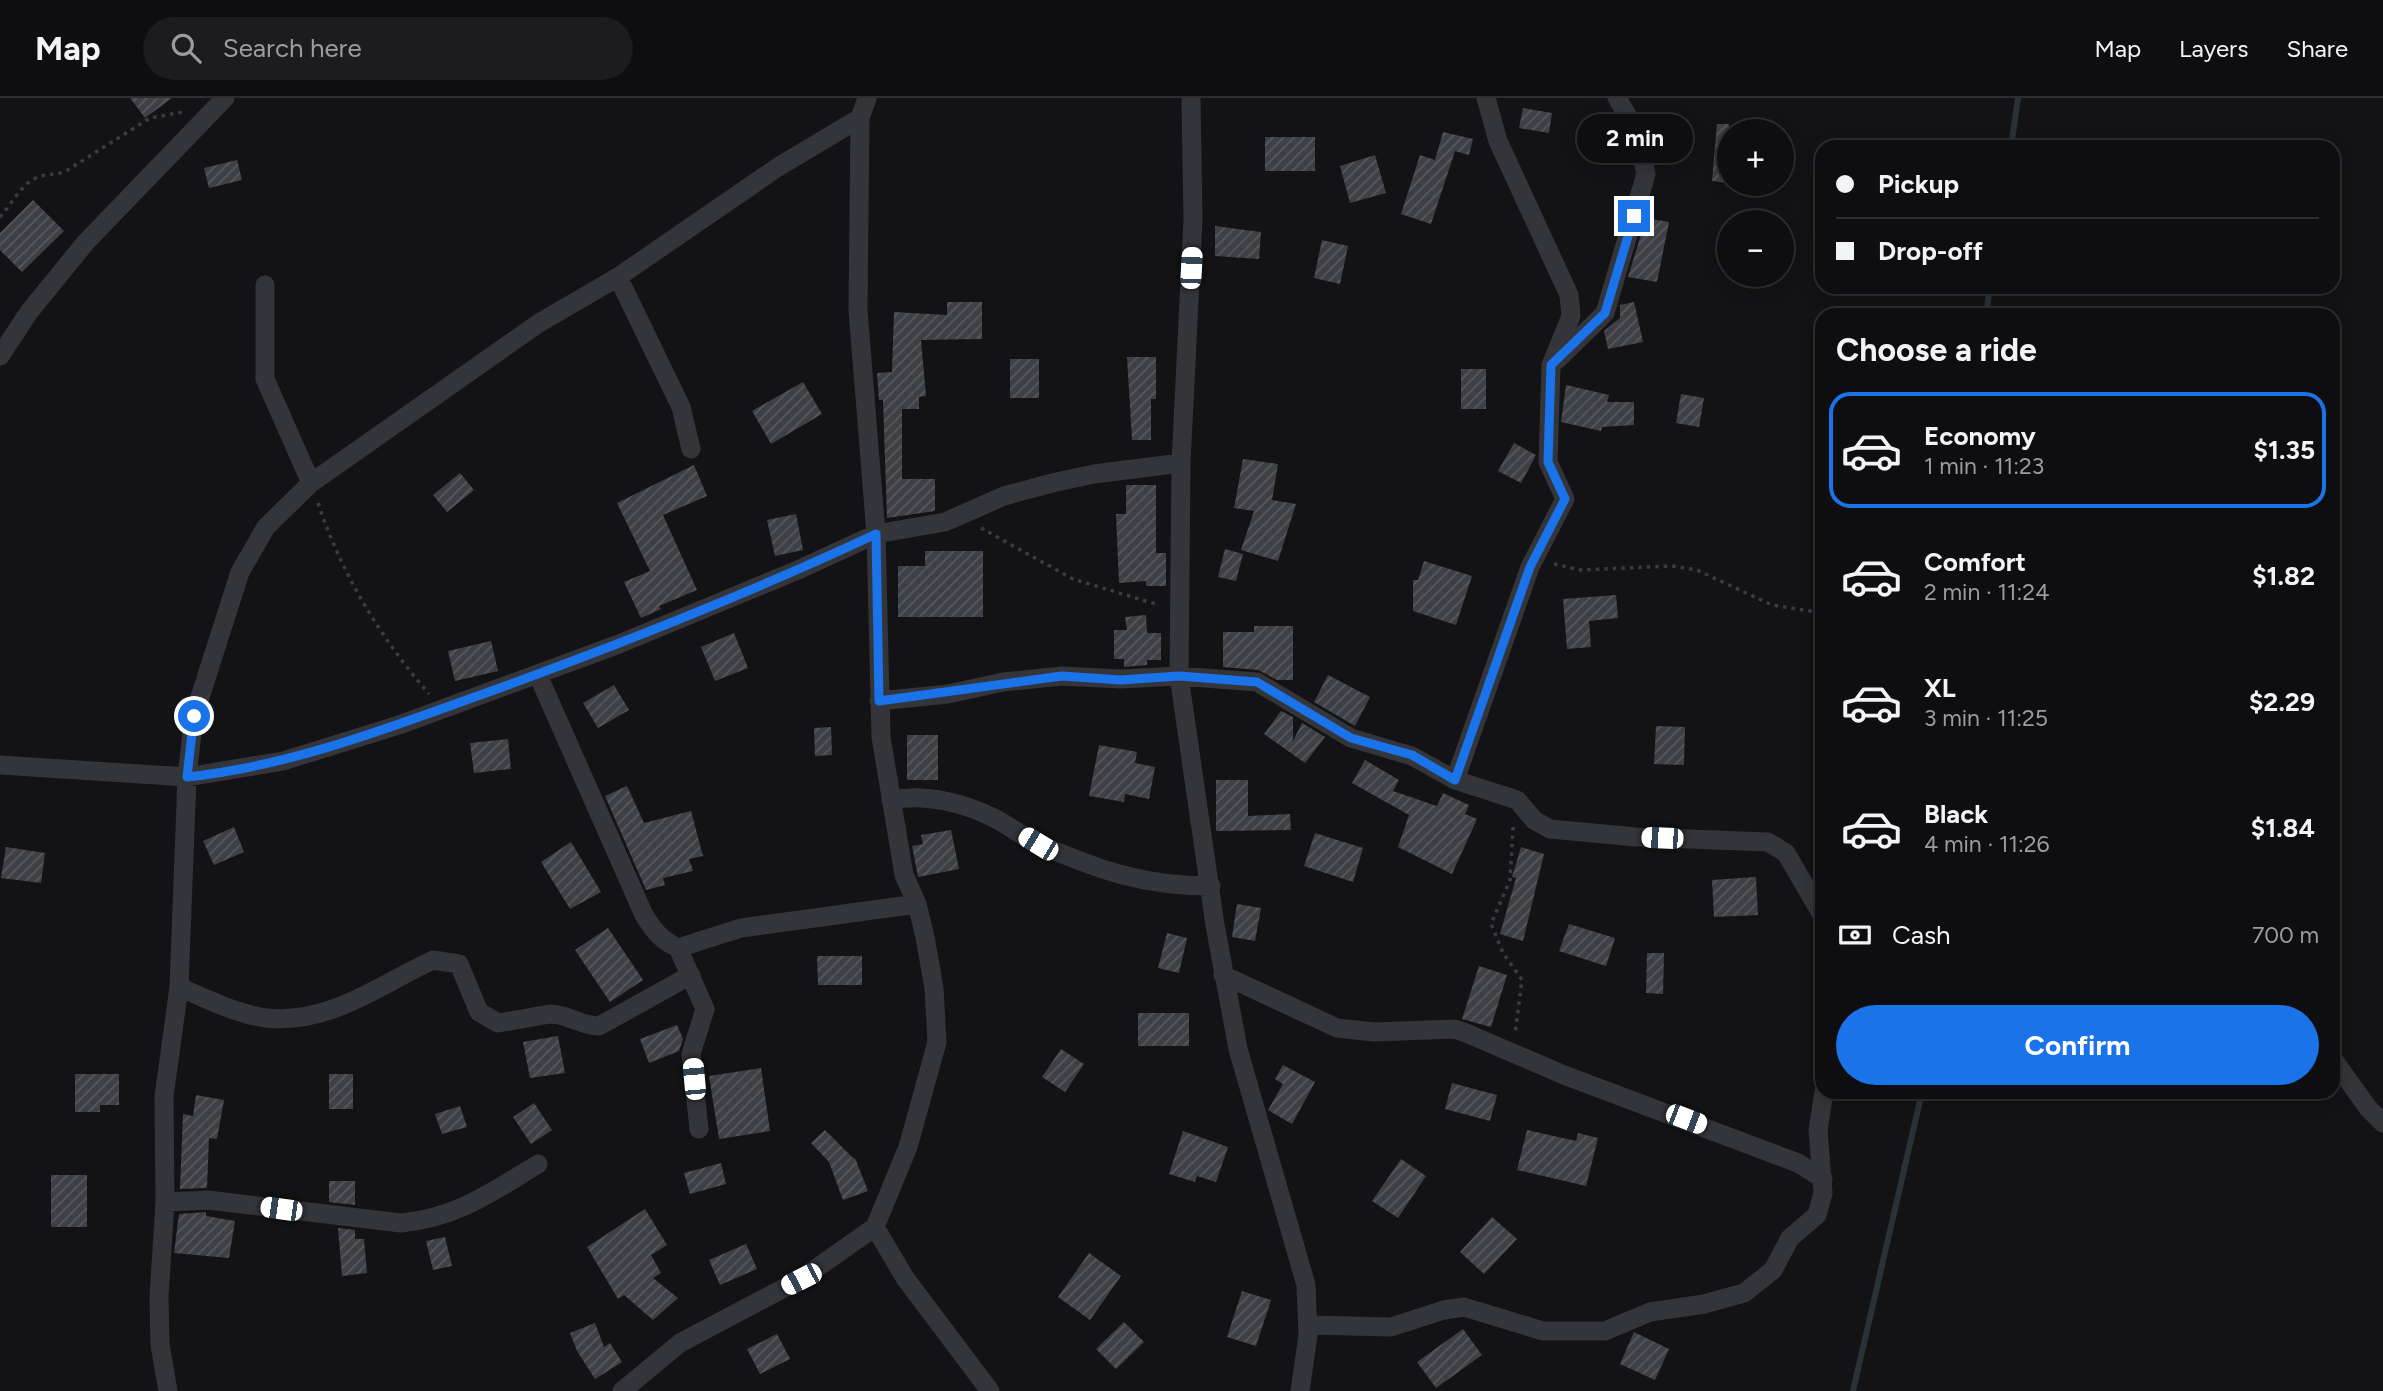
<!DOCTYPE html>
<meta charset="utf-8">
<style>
:root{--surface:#0e0e10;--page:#1c1c1e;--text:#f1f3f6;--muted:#9b9c9f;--line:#2e2e30;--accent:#1a73e8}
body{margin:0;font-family:Figtree,sans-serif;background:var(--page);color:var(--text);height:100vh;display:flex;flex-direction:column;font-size:26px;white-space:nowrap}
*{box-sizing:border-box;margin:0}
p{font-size:23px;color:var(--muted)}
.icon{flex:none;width:38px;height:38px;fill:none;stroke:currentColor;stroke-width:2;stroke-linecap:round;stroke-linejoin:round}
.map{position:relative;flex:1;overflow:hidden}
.side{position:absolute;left:1815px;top:210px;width:525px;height:791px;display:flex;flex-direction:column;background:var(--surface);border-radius:21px;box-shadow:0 4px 18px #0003,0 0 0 2px var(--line)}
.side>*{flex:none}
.banner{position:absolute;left:1815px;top:42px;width:525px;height:154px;border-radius:21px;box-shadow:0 4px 18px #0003,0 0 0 2px var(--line);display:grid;align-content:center;height:154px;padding:0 21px;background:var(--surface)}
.tools{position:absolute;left:1717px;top:21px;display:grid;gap:14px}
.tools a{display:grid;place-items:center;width:77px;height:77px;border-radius:50%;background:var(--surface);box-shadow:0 4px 18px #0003,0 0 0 2px var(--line);font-size:35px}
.end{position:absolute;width:32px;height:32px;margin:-16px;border:9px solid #1a73e8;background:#fff;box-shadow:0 0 0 4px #fff}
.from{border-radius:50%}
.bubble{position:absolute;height:49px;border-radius:24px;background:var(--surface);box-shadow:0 4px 18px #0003,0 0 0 2px var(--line);font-size:23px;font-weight:700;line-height:49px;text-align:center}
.car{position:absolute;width:21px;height:42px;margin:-21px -10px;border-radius:9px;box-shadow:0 0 5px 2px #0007;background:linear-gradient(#fff 24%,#345 0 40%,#fff 0 76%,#345 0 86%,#fff 0)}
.banner b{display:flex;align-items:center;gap:24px;height:66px;font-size:26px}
.banner b+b{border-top:2px solid var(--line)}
.banner i{width:18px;height:18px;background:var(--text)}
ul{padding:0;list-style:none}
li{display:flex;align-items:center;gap:21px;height:116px;margin:0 14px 10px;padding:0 7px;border:4px solid transparent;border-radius:21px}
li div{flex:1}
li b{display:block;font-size:26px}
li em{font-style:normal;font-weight:700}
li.current{border-color:var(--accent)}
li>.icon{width:63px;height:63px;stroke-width:1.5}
h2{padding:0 21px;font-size:32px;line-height:84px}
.pay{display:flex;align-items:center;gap:18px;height:77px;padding:0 21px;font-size:26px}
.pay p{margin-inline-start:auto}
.cta{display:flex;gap:14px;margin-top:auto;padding:14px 21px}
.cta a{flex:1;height:80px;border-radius:42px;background:var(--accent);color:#fff;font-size:28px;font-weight:700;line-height:80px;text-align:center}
header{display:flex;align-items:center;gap:42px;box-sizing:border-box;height:98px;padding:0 35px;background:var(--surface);border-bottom:2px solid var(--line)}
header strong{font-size:33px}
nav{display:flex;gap:38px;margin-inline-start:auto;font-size:24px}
.search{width:490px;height:63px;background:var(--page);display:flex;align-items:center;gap:18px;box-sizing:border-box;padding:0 24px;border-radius:38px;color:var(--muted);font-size:26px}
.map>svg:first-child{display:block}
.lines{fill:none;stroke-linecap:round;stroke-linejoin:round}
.stream{stroke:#2a3239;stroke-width:6}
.building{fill:url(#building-hatch)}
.path{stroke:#3a3c41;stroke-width:3.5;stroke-dasharray:3.5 5;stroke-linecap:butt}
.minor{stroke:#34353a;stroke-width:19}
.route{stroke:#1a73e8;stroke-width:9}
</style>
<header>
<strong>Map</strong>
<div class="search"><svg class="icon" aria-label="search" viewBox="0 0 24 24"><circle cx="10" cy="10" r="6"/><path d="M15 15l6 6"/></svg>Search here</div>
<nav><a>Map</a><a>Layers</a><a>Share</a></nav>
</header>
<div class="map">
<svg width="2383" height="1293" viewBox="0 0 2383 1293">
<defs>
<pattern id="building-hatch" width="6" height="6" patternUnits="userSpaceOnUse" patternTransform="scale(1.75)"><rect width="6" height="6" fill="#3f4045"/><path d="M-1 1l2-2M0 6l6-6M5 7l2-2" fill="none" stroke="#58595e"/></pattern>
</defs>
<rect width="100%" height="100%" fill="#131315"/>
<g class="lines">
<path class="stream" d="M2011 49 2018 0
M1986 217 1990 189
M1853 1293 1922 994"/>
</g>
<path class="building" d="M130 0H172L145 20Z
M1523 10 1552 15 1549 35 1519 30Z
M1717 26H1729V85L1712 83Z
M1443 34 1473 41 1469 57 1455 53 1431 126 1401 116 1420 57 1435 62Z
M1265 39H1315V73H1265Z
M1375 57 1386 95 1350 105 1340 68Z
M237 62 242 82 209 90 204 70Z
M33 102 64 133 22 174 0 152V135Z
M1646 120 1669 124 1657 184 1628 179Z
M1215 128 1261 134 1259 161 1215 158Z
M1322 142 1348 148 1340 186 1314 180Z
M947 204H982V241L921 242 926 298 919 299V311H902V381H935V413L887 420 883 302H879L877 275 892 274 894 214 947 217Z
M1634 204 1643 244 1608 251 1604 233 1620 220V207Z
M1127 259H1156V301H1151V342H1132Z
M1010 261H1039V300H1010Z
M1461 271H1486V311H1461Z
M803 284 822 316 771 346 752 313Z
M1566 287 1609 297 1607 304H1634V327L1602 329 1601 333 1561 324Z
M1681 296 1704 300 1699 329 1676 325Z
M1514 345 1536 357 1521 385 1498 373Z
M1243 361 1278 366 1272 402 1296 406 1278 463 1241 452 1254 413 1234 410Z
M694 367 707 398 663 417 697 492 659 508 661 511 641 520 624 484 650 473 617 405Z
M460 375 474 392 447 414 433 397Z
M1126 387H1156V455H1166V488H1146V483L1119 485 1116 416H1126Z
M796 416 803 452 775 458 767 422Z
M1225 451 1243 456 1236 483 1218 479Z
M925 453H983V519H898V468H925Z
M1424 463 1472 478 1456 527 1413 513V482H1418Z
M1616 497 1618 520 1589 523 1591 549 1567 551 1563 501Z
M1146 517 1147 535H1161V562H1147V567L1124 569V561H1114V532H1127L1125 519Z
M1254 528H1293V582H1277L1258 572 1223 569V534H1254Z
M734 535 748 570 715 583 701 549Z
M491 543 498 573 455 583 448 553Z
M1328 577 1370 599 1355 628 1314 604Z
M614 587 629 612 598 630 583 605Z
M1281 613 1293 619V643L1302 625 1325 639 1305 665 1264 636Z
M1656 628 1685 629 1684 667 1654 666Z
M831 629 832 657 815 658 814 630Z
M907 637H938V682H907Z
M508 641 511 671 474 675 470 645Z
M1099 647 1137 654 1135 665 1155 669 1149 701 1125 696 1124 704 1089 698Z
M1365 662 1399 682 1393 693 1437 708 1443 695 1469 707 1465 716 1477 721 1452 776 1398 749 1409 717 1352 685Z
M1216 682H1248V718L1290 716 1291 732 1216 733Z
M627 688 644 725 691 713 703 758 689 761 693 773 663 780 665 787 646 792 605 698Z
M234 729 244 754 214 767 203 743Z
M951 732 959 771 918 779 912 748 923 746 921 737Z
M1315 735 1363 750 1353 784 1304 768Z
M571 744 601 794 570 811 541 764Z
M6 749 45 755 41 785 1 780Z
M1521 749 1544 756 1523 843 1500 836 1516 780 1512 779Z
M1756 779 1758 817 1714 819 1712 782Z
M1237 806 1261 810 1255 843 1232 839Z
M1569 826 1615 840 1606 868 1559 853Z
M608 830 643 882 610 904 575 852Z
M1167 835 1187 840 1179 875 1158 870Z
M1647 855H1664L1663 896 1646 895Z
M817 858H862V887H818Z
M1479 868 1507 877 1491 929 1462 921Z
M1138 915H1189V948H1138Z
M677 927 683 941 679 953 649 965 640 941Z
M558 938 565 975 530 980 523 944Z
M1061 951 1084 966 1065 994 1042 979Z
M1283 967 1315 984 1292 1026 1268 1012 1283 986 1275 981Z
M761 970 770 1033 719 1041 709 978Z
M75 976H119V1007H100V1014H75Z
M329 976H353V1011H329Z
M1452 985 1497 997 1490 1023 1445 1011Z
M196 997 224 1002 217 1041 209 1040 207 1090 180 1091 183 1016 193 1018Z
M534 1005 552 1032 531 1046 513 1019Z
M460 1008 467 1029 442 1036 435 1016Z
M825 1032 853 1060H855L868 1093 843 1102 829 1064 811 1045Z
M1527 1032 1576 1043 1578 1035 1598 1040 1586 1088 1517 1072Z
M1183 1033 1228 1049 1216 1084 1197 1078 1195 1084 1169 1076Z
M1401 1061 1426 1078 1398 1120 1372 1103Z
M721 1065 726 1086 690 1096 684 1075Z
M51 1077H87V1129H51Z
M329 1083H355V1107L329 1104Z
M645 1111 667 1147 651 1157 661 1175 653 1180 678 1200 653 1222 624 1197 618 1201 587 1149Z
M206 1114V1118L235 1123 229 1160 174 1155 179 1116Z
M1492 1119 1517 1141 1484 1176 1460 1154Z
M338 1130 355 1132V1141H364L367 1175 342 1178Z
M445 1139 452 1168 433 1172 426 1143Z
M746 1146 757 1171 720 1187 709 1162Z
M1089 1155 1121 1178 1090 1222 1058 1199Z
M1242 1193 1271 1202 1256 1248 1227 1239Z
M1124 1224 1144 1244 1116 1271 1096 1251Z
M595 1225 604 1249 610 1245 622 1264 595 1281 577 1253 570 1235Z
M1463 1231 1482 1257 1436 1290 1417 1264Z
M1634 1234 1669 1251 1655 1282 1620 1266Z
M777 1236 790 1261 760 1276 747 1251Z"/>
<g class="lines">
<path class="path" d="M0 119C11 107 20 88 34 81 44 75 55 78 66 73L150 20 183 14
M318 405C342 477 380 539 429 596
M981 430 1073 481 1159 507
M1554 466 1580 472 1672 468 1697 472 1772 507 1822 515
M1513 729 1510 782 1491 826 1503 855 1522 882 1515 936"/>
<path class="minor" d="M1191 0 1193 122 1181 365 1179 578 1215 827 1238 951 1306 1187 1308 1237 1300 1293
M618 179 681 309 691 351
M265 187V281L311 385
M0 258 29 214 86 144 225 0
M1557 262 1605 215 1646 76 1637 34 1617 0
M538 577 644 817C654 833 661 842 678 850L741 830 917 806
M879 603 948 596 1003 584 1062 578 1121 581 1179 578 1257 584 1351 640 1412 658 1455 682 1517 702 1534 722 1550 731 1636 739 1768 744 1786 755 1822 817
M0 667 187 679 283 663 399 627 619 546 798 472 876 436 945 424 1004 398 1052 385 1094 376 1181 365
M1455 682 1530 469 1565 401 1548 364 1551 267 1571 218 1569 197 1498 43 1486 0
M891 702C924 695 964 705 994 720 1010 728 1024 740 1041 747 1101 773 1145 788 1211 788
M678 850 705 911 691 956 699 1031
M1223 877 1337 930 1374 934 1455 931 1466 935 1564 977 1798 1065 1823 1081
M179 889C207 901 236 916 266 920 329 927 379 887 433 862L459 866 479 914 498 925 550 916C568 916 581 928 599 928L691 877
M2333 961 2368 1010 2383 1025
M165 1104 208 1102 401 1125C457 1120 492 1094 538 1066
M875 1129 905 1180 990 1293
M1308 1227 1391 1229 1444 1212 1464 1209 1543 1233H1605L1650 1214 1704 1206 1744 1195 1773 1172 1790 1140 1817 1117 1823 1095 1818 1032 1824 994
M168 1293 160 1247 159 1198 165 1104 164 999 179 889 187 679 194 618 240 474 266 429 311 385 539 225 618 179 778 69 860 20
M622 1293 680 1245 801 1181 875 1129 908 1049 937 944 934 890 925 839 917 806 904 777 881 639 876 436 858 212 860 20 867 0"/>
</g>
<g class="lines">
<path class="route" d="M194 618 187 679C290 668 386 631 483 596 616 548 748 496 876 436L879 603 1062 578 1121 582 1179 578 1257 584 1351 640 1412 657 1455 682 1530 469 1565 401 1548 364 1551 267 1605 215 1634 118"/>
</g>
</svg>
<div class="tools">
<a>+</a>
<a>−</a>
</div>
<i class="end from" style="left:194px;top:618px"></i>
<i class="end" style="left:1634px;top:118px"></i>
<div class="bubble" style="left:1577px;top:16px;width:116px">2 min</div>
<i class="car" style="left:1191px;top:170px;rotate:3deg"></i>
<i class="car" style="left:1662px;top:740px;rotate:272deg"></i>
<i class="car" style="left:1038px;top:746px;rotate:301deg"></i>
<i class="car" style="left:694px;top:981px;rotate:355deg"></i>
<i class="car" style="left:1686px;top:1021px;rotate:111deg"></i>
<i class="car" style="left:281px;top:1111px;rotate:278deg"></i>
<i class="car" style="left:801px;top:1181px;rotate:243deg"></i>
<div class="banner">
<b><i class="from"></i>Pickup</b>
<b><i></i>Drop-off</b>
</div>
<section class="side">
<h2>Choose a ride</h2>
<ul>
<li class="current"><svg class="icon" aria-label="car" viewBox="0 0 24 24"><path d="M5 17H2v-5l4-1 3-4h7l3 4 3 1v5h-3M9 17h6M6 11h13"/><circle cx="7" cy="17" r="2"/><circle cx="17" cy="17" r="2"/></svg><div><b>Economy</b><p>1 min · 11:23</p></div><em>$1.35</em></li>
<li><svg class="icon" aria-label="car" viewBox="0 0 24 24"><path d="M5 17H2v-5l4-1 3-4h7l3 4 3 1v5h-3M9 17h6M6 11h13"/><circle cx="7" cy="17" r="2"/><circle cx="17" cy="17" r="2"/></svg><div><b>Comfort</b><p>2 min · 11:24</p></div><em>$1.82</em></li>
<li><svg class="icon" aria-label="car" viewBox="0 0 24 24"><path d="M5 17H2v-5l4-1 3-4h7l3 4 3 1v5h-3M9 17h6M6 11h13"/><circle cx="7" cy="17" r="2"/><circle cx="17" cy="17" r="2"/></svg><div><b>XL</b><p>3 min · 11:25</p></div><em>$2.29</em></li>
<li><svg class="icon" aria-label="car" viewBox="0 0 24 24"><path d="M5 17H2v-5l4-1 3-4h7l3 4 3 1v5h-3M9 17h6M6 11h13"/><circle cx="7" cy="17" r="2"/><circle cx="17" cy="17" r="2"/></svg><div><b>Black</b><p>4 min · 11:26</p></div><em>$1.84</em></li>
</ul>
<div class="pay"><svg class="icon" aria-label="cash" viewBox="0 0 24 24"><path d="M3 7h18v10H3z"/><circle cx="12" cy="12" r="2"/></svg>Cash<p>700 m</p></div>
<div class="cta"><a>Confirm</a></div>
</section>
</div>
